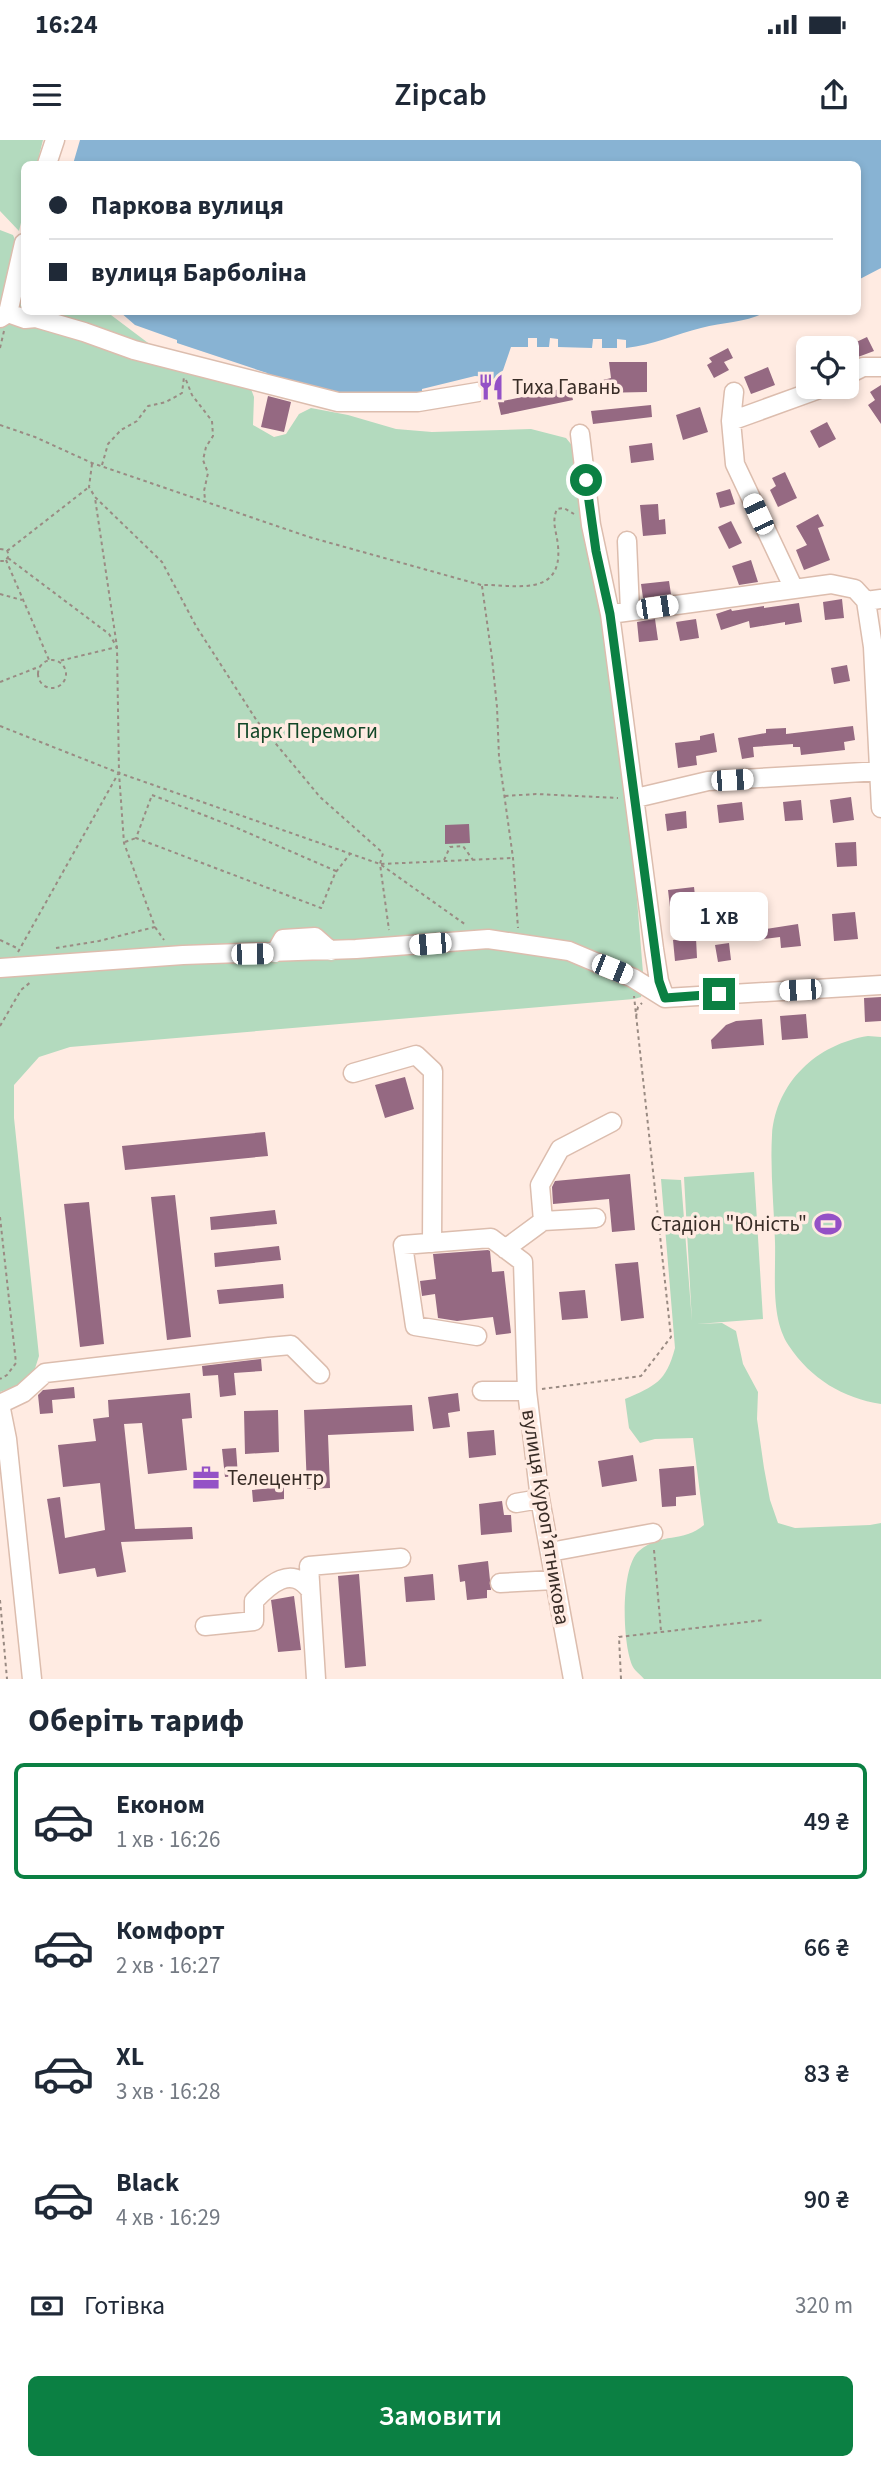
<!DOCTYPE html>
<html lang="uk">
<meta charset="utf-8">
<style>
:root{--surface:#fff;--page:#f6f6f7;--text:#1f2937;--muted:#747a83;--line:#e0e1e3;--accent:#0b8043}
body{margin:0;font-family:"Source Sans 3",sans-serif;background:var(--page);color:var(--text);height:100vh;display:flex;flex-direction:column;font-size:26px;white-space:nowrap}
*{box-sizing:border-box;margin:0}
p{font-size:23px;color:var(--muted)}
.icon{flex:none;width:38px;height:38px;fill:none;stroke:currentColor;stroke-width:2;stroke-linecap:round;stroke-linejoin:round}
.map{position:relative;height:1539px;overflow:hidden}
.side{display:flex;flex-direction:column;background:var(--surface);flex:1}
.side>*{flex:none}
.hud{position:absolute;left:21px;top:21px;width:840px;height:154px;border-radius:10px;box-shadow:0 4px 10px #0003;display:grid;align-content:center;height:154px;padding:0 28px;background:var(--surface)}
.fabs{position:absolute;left:796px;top:196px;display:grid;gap:14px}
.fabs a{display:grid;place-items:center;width:63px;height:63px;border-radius:10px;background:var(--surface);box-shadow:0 4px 10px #0003;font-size:35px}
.end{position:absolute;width:32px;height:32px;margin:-16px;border:9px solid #0b8043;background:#fff;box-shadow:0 0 0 4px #fff}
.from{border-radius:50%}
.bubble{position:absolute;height:49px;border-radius:10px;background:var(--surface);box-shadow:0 4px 10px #0003;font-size:23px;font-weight:600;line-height:49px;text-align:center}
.car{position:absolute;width:21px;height:42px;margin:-21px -10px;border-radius:9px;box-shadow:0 0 5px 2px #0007;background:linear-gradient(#fff 24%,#345 0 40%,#fff 0 76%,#345 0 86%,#fff 0)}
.hud b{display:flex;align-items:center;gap:24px;height:66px;font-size:26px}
.hud b+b{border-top:2px solid var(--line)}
.hud i{width:18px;height:18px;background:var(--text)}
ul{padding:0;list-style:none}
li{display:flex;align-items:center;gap:21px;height:116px;margin:0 14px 10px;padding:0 14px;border:4px solid transparent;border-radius:10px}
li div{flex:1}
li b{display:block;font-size:26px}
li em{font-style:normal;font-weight:600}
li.active{border-color:var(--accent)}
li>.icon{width:63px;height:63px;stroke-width:1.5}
h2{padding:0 28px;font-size:32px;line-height:84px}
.pay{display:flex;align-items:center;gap:18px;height:77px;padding:0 28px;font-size:26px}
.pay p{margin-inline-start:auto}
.action{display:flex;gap:14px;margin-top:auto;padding:14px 28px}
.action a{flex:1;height:80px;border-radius:10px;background:var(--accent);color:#fff;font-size:28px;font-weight:600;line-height:80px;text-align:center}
.status{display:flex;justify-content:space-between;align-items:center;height:49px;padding:0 35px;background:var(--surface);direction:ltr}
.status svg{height:19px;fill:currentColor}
header{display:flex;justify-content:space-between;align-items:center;height:91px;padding:0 28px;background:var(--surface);font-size:32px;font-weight:600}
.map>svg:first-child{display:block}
.green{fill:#b3dabe}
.water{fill:#88b3d3}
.building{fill:#956982}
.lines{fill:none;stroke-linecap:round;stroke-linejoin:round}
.minor-casing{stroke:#dcbdae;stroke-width:21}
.path{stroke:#9a8b83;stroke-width:2;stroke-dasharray:3.5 3.5;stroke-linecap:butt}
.minor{stroke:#fff;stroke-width:18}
.route{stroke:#0b8043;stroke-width:9}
.labels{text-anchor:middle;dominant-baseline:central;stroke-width:7;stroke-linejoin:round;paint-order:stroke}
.poi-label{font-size:21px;fill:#392d27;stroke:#ffebe2;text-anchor:start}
.park-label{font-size:21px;fill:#124627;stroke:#ffebe2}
.street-label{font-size:21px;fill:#392d27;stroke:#ffebe2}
</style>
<div class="status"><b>16:24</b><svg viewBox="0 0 49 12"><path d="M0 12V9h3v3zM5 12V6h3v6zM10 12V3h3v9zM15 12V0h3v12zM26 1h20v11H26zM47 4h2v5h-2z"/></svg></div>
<header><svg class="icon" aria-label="menu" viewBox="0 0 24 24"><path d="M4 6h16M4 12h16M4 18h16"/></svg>Zipcab<svg class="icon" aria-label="share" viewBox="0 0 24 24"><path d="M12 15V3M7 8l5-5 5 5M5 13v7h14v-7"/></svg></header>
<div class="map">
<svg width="881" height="1539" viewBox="0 0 881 1539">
<rect width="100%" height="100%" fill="#ffebe2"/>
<path class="green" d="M0 0H43L37 24H24V70L19 91 0 71Z
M0 90 13 95C25 120 24 145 24 172H107L180 227 251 249 254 257 253 285 274 297 286 294 299 274 311 268 348 275 396 289 432 292 531 289 566 298 575 309 603 480 632 698 644 845 641 857 634 859 70 907 39 917 14 945V978L39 1216 31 1241 0 1252Z
M868 896 881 897V1264C843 1258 811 1239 789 1206 770 1178 776 1135 775 1102 774 1067 770 1030 772 995 776 942 817 904 868 896Z
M754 1032 763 1179 697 1184 722 1183 736 1191 743 1224 758 1252 757 1279 764 1328 770 1360 778 1383 795 1388 870 1385 881 1383V1539H644C641 1535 635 1531 633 1527 622 1505 620 1427 639 1411 661 1392 683 1403 704 1385L693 1298 655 1299 640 1303 629 1288 625 1259C655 1246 666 1242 675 1208L661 1039 681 1040 692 1182 684 1037Z"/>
<path class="water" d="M80 0H881V128L858 140V24H73Z
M120 172H766C745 183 724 182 701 188 676 194 653 205 626 208V200L617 199V208H602V199H593L592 208 558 207V199L550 198 549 207H537V198H528V207H511L500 239 491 241 490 237 475 236 422 249V252L333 254 266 237 267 233 177 203V200L135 185Z"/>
<path class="building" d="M867 197 874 211 858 217 852 204Z
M728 208 733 218 724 222 729 230 714 238 707 225 712 222 709 218Z
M609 222H647V252L595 253V242L611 238Z
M768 227 775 245 751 254 744 237Z
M881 245V284L868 265 875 260 870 252Z
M570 247 573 260 501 275 498 262Z
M268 256 291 262 284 292 261 287Z
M651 265 652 277 593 284 591 271Z
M700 267 708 292 683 300 676 275Z
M827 282 836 299 819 308 810 291Z
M652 303 654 320 631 323 629 306Z
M785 332 797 358 778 367 770 350 776 346 772 338Z
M730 349 735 364 720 368 716 353Z
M658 364 659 380 665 379 666 394 643 396 640 365Z
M818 374 824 386 818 388 830 420 804 430 796 410 807 405 796 386Z
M731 381 742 403 729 409 718 387Z
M751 420 758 442 739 445 732 426Z
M669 441 671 454 643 458 641 444Z
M842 459 844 478 825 480 823 462Z
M799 463 802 482 785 485V482L750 488 749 481 721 490 716 474 731 469 732 471 764 466V468Z
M655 479 658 500 639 502 637 482Z
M696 479 699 498 680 501 676 482Z
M847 525 850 541 834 544 831 528Z
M853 586 855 600 844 602 845 610 801 615 800 607H793V604L753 607 754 617 742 619 738 598 766 593V589L786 588V594Z
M714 593 717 612 696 616 697 625 678 628 675 603 700 600V596Z
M851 657 854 680 833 683 830 660Z
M801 660 803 680 785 681 783 662Z
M742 662 744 680 719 683 717 665Z
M686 671 687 688 667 691 665 674Z
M469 684 470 703 445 704V685Z
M856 702 857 726 837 727 835 703Z
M694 747 696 764 670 767 668 750Z
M855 772 858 799 834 801 832 774Z
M765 780 766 789 798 784 801 806 781 808 780 797 748 801 746 783Z
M696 798 697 818 675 821 673 800Z
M729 803 731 820 718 822 715 805Z
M881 857V881L865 882 864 858Z
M806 874 808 898 782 900 780 876Z
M762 879 764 905 712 909 711 900 726 885 736 881Z
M405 937 414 969 385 978 375 945Z
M265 992 268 1016 125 1030 122 1006Z
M630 1034 635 1090 612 1092 609 1059 553 1064 552 1047 555 1041Z
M175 1055 191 1197 167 1200 151 1057Z
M89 1062 104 1204 80 1207 64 1064Z
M275 1070 277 1084 211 1090 210 1077Z
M279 1106 281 1120 215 1127 214 1113Z
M488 1110 490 1111 492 1132 504 1131 511 1193 496 1195 493 1177 457 1181 438 1178 435 1154 422 1156 420 1141 436 1139 433 1114Z
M638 1122 644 1178 621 1181 615 1124Z
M283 1144 284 1158 219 1164 217 1150Z
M585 1150 588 1178 562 1180 559 1152Z
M261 1219 262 1231 234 1233 236 1255 220 1257 218 1235 203 1236 202 1226Z
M74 1247 75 1258 52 1260 53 1273 40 1274 38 1255 43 1250Z
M190 1253 192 1278 182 1279 187 1330 148 1334 142 1283 124 1284 135 1389 192 1387 193 1399 121 1402 126 1432 97 1437 95 1428 59 1434 47 1359 60 1357 65 1398 105 1390 100 1343 63 1347 58 1305 96 1301 93 1279 109 1277 108 1260Z
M458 1253 460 1271 448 1273 450 1287 433 1289 428 1257Z
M412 1265 414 1291 328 1295 330 1348 307 1349 304 1270Z
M278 1270 279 1312 245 1314 244 1271Z
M494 1290 496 1315 469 1318 467 1292Z
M236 1308 238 1336 225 1337 222 1309Z
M633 1315 637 1341 602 1347 598 1321Z
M694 1326 696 1355 676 1357V1366L662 1367 659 1329Z
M284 1347V1359L253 1362 252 1350Z
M502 1361 504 1375H511L512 1392 481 1395 479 1364Z
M488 1421 491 1450H487V1458L467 1460 465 1441 460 1442 458 1425Z
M359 1434 366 1526 345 1528 338 1436Z
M433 1434 435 1460 406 1462 404 1437Z
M294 1456 301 1510 278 1512 271 1460Z"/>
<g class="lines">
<g class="minor-casing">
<path id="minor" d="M47 24 55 0
M8 173 25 179 36 178 84 192 134 210 338 262H418L478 252
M0 178 8 173 24 103
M847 235 863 227H881
M734 252 731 281 735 324 794 449
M731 281 825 247
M580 294 591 385 610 474 654 809 659 841 665 858
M627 401 630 471
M866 461 873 507 881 668
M610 474 831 444 855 449 866 461 881 459
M636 658 708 641 881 631
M275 813 283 799 315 797 331 811
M0 828 183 815 356 809 488 799 569 811 633 838 665 858
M665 858 881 845
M353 933 416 915 433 931 432 1103
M543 1081 540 1045 560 1009 612 982
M505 1109 543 1081 596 1078
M477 1196 415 1186 403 1105 491 1098 523 1122 527 1251 540 1359 573 1539
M482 1251H527
M0 1264 23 1253 45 1233 269 1207 291 1205 320 1234
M0 1264 7 1299 32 1539
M516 1363 540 1359
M550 1412 653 1393
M500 1443 554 1440
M205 1486 254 1481V1461C270 1444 291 1425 310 1450
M316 1539 309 1426 401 1418"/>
</g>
<path class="path" d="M0 208 4 191
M186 240 192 255 212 281 213 296 206 307 203 320 208 333 204 351 205 359
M0 285 35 297 92 323 309 397 481 445C513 444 563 459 558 406 557 392 551 383 557 369L564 368 574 374
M92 324 89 347 95 357 162 422 196 486 257 581 320 657 383 713 380 724 389 790
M102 325 108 304 121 290 137 281 148 266 166 262 182 253 184 237
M0 409 7 410 9 416 5 421H0
M7 411 89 347
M8 418 109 494 117 507 59 521
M6 420 49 520
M482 446 492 518 497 567 499 617 513 718 518 788
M0 454 22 460
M38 534a14 14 0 1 1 28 0a14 14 0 1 1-28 0Z
M0 542 41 526
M0 586 119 633 380 724 466 785
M152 655 237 688 336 731 321 768 136 698Z
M505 656 536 654 618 658
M125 702 136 698
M444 720 450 707 463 706 473 720
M381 724 512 718
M336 732 350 714
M155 787 164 800
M0 800 19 809
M56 808 99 801 155 787 124 703 119 633 117 507 95 358
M18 812 118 634
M636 877 638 867 642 863
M0 886 21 850 32 841
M0 1077 16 1223 7 1235 0 1239
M542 1249 641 1236 671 1197 634 856
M654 1410 661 1491
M0 1460 7 1539
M621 1539 619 1497 764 1480"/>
<use href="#minor" class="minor"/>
</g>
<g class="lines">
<path class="route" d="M586 340 596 411 610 474 659 841 665 858 719 854"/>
</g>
<defs>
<g id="restaurant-bare" transform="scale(2.1)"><path d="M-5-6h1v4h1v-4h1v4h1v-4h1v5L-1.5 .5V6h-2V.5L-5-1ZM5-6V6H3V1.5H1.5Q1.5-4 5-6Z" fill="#9451c6" stroke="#ffebe2" stroke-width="2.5" paint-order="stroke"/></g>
<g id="stadium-bare" transform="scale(2.1)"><path d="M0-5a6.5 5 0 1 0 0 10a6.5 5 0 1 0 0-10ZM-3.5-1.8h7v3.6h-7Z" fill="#9451c6" stroke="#ffebe2" stroke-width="2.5" paint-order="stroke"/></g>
<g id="office-bare" transform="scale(2.1)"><path d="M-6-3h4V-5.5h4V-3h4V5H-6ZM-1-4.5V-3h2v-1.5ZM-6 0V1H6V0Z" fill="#9451c6" stroke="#ffebe2" stroke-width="2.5" paint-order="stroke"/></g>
</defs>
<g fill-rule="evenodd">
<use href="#restaurant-bare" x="491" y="247"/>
<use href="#stadium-bare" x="828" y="1084"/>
<use href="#office-bare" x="206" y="1338"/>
</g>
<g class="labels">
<g class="poi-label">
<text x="512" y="247">Тиха Гавань</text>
<text x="807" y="1084" text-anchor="end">Стадіон "Юність"</text>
<text x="227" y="1338">Телецентр</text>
</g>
<g class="park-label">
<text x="307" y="591">Парк Перемоги</text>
</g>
<g class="street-label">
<text transform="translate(546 1377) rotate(81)">вулиця Куропʼятникова</text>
</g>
</g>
</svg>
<div class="fabs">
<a><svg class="icon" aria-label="locate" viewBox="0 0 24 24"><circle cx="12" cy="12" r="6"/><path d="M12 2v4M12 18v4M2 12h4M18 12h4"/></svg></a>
</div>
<i class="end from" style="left:586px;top:340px"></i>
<i class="end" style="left:719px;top:854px"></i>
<div class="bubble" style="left:670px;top:752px;width:98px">1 хв</div>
<i class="car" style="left:758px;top:374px;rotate:335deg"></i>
<i class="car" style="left:657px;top:467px;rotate:82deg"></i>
<i class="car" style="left:732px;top:640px;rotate:87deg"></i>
<i class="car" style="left:430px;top:804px;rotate:265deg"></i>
<i class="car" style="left:252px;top:814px;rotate:89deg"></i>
<i class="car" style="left:612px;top:829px;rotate:112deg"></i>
<i class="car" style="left:800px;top:850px;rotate:267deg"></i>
<div class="hud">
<b><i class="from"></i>Паркова вулиця</b>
<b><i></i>вулиця Барболіна</b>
</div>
</div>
<section class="side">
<h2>Оберіть тариф</h2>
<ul>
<li class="active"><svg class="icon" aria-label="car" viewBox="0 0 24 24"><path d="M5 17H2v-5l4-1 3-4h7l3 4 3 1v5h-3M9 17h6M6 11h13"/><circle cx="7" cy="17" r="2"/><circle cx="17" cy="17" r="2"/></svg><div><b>Економ</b><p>1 хв · 16:26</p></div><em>49 ₴</em></li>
<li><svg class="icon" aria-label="car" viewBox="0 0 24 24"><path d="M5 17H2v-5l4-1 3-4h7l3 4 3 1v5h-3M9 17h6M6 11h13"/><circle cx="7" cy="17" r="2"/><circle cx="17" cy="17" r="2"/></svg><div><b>Комфорт</b><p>2 хв · 16:27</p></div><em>66 ₴</em></li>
<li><svg class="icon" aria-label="car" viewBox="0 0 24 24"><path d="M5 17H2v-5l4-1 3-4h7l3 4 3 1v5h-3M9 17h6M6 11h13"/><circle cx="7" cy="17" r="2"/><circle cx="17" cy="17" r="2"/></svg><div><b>XL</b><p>3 хв · 16:28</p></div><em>83 ₴</em></li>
<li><svg class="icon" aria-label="car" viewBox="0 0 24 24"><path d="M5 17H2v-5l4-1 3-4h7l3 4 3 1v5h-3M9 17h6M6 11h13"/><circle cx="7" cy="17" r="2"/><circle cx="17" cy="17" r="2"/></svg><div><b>Black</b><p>4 хв · 16:29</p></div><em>90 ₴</em></li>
</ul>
<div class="pay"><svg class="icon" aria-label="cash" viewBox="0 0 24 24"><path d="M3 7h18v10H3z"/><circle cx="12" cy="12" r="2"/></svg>Готівка<p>320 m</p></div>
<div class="action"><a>Замовити</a></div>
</section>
